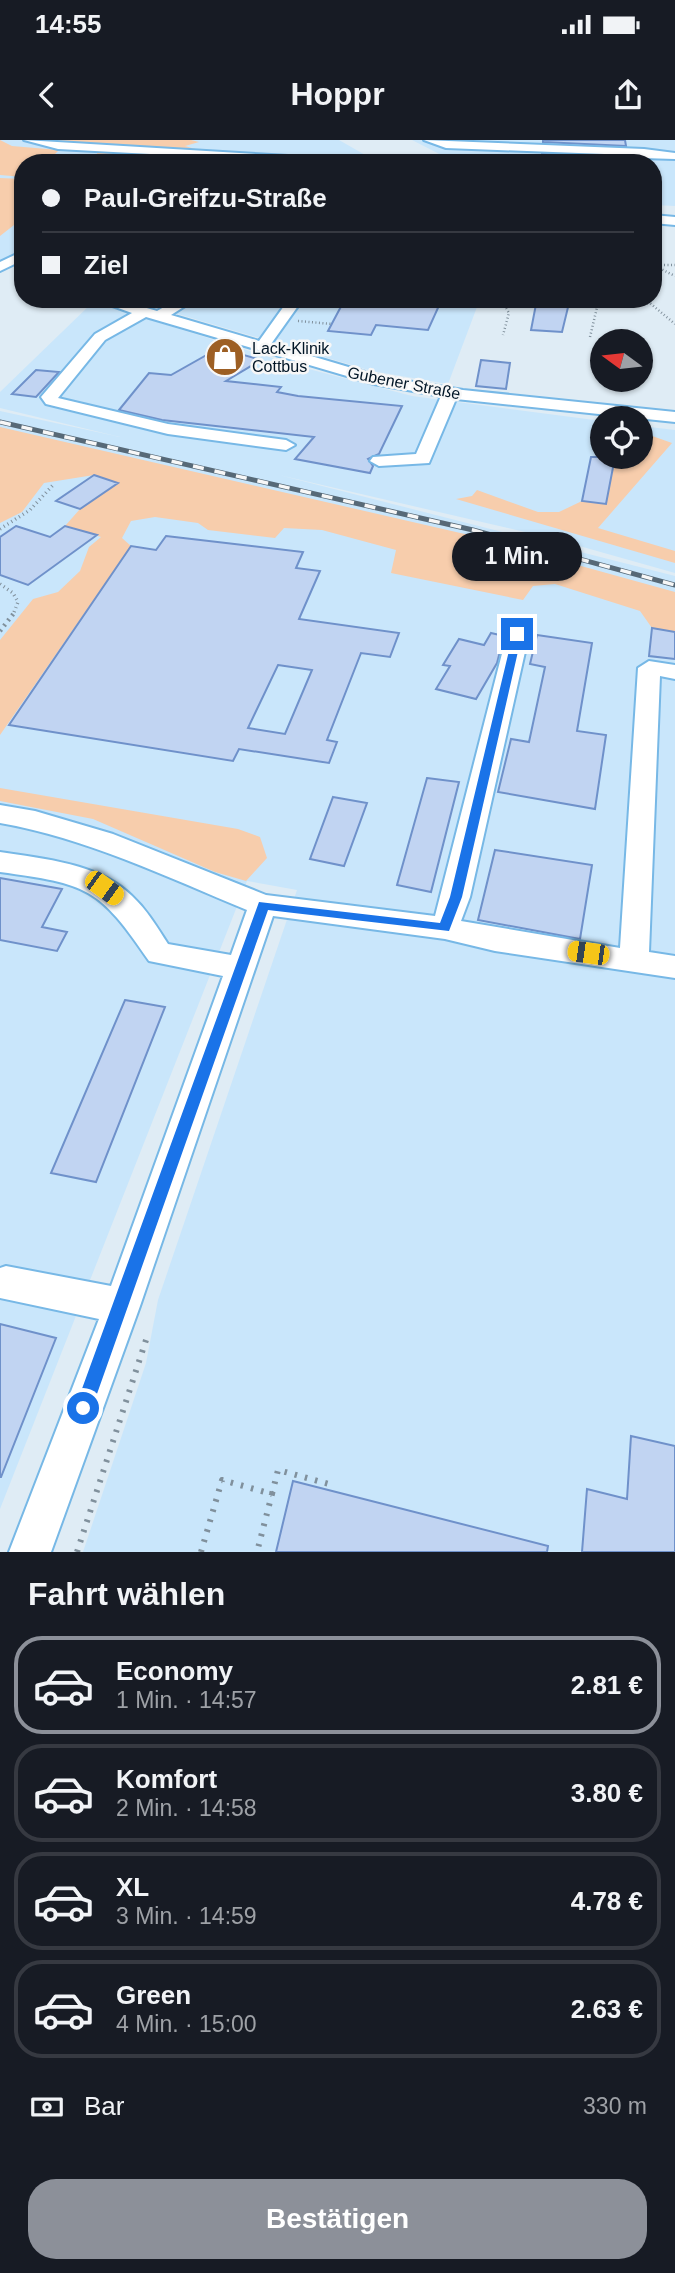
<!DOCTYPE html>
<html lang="de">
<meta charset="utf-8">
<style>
:root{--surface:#171b24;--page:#20242c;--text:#f1f3f6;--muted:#9ea1a6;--line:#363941;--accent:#8c9099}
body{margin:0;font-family:Arial,sans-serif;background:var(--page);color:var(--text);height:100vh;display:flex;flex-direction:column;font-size:26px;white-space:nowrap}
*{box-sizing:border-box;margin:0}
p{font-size:23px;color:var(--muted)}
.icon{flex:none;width:38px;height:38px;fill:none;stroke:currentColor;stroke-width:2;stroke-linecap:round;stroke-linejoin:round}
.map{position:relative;height:1412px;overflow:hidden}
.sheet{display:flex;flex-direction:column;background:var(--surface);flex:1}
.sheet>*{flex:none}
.hud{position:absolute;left:14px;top:14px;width:648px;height:154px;border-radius:28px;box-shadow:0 2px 5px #0004;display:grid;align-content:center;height:154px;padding:0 28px;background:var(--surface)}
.needle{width:46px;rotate:285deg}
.tools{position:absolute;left:590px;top:189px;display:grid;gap:14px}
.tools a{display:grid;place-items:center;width:63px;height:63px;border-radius:50%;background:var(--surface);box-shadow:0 2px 5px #0004;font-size:35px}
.end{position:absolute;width:32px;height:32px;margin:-16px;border:9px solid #1a73e8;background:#fff;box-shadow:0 0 0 4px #fff}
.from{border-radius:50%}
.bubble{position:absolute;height:49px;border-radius:24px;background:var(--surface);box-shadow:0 2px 5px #0004;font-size:23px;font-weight:800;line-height:49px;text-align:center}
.car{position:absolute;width:21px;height:42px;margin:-21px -10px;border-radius:9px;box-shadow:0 0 5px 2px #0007;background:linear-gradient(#f5c518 24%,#345 0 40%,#f5c518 0 76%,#345 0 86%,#f5c518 0)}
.hud b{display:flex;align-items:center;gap:24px;height:66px;font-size:26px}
.hud b+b{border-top:2px solid var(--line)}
.hud i{width:18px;height:18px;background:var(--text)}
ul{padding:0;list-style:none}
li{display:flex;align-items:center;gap:21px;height:98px;margin:0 14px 10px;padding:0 14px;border:4px solid var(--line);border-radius:28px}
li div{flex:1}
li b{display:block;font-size:26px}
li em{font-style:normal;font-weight:800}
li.selected{border-color:var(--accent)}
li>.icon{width:63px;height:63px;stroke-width:1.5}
h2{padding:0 28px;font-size:32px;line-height:84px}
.pay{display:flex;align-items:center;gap:18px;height:77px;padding:0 28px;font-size:26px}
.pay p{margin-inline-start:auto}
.button{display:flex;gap:14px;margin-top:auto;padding:14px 28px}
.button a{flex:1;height:80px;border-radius:28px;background:var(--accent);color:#fff;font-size:28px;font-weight:800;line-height:80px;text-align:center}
.status{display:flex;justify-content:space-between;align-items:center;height:49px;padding:0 35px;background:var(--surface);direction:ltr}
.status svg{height:19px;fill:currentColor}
header{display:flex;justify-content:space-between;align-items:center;height:91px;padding:0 28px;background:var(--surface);font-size:32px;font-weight:800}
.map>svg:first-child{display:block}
.built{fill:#c9e6fb}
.green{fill:#f7cdac}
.building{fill:#c1d4f2;stroke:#6f91ca;stroke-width:2;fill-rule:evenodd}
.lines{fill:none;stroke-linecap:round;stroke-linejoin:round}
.minor-casing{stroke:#77b8e6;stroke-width:4}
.path-far3{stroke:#80909c;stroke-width:2.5;stroke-dasharray:1 2.5;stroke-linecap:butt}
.path-far2{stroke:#80909c;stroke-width:3.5;stroke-dasharray:1 3.5;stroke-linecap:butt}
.path-far1{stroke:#80909c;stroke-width:4.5;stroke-dasharray:2 4.5;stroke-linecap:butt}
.path{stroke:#80909c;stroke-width:6;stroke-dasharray:2.5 8;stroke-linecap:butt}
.minor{fill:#fff;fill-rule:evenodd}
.rail-casing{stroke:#576977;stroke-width:5}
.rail{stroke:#f7f7f7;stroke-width:3.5;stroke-dasharray:11;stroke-linecap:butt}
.route{fill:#1a73e8}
.labels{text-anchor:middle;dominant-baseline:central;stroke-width:5;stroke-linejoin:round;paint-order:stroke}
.far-poi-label{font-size:16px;fill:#001526;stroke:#f7f7f7;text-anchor:start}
.far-street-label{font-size:16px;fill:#001526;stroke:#f7f7f7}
</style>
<div class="status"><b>14:55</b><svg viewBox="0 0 49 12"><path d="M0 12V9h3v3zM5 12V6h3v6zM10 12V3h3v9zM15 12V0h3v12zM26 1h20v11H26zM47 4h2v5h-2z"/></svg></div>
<header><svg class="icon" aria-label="back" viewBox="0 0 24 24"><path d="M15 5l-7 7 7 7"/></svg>Hoppr<svg class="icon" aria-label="share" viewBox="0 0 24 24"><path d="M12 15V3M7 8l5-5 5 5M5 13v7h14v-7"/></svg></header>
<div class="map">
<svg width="675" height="1412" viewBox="0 0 675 1412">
<rect width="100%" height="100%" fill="#dfecf5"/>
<path class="built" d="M0 0H339L374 20 370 23H23V128L0 121Z
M412 0H675V66L653 65V23H457Z
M127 159H480L448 244 372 231Z
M93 162 301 227 412 256 602 281V317H640L641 286 675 290V433L551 398 279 335 675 436V1412H83L146 1223 158 1160 297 750 247 741 0 1369V271L120 297 0 268V252Z"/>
<path class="green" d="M0 0 12 6 59 10 53 16 73 17 66 23H23V37L0 35Z
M39 0H191L199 2 185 6 202 11Z
M97 12 269 21 274 23 97 16Z
M0 38 23 39V78L0 96Z
M0 287 469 395 675 452V492L652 488 640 471 555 444 533 446 523 460 391 433 396 410 322 390 284 388 275 398 208 390 198 383 155 377 131 381 122 398 131 406 0 595V500L33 459 58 452 80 431 89 407 101 397 65 386 80 369 118 343 94 335 44 343 22 372 0 383Z
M641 292 672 303 598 388 675 411V423L456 359 472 356 477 350 538 372H559L582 361 606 364 615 317H640Z
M0 648 238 689 260 697 267 718 246 741 215 732 93 679 0 661Z"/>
<path class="building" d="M543 0H625L626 6 543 2Z
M542 14 627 18 628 23H541Z
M345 159H442L428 190 376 185 371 195 328 191Z
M537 159H570L562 192 531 190Z
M219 208 261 220 226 241 281 247 277 252 298 256 402 266 379 314 368 319 373 326 370 333 295 319 314 297 162 280 119 270 149 233 171 235Z
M481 220 510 223 506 249 476 246Z
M36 230 59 232 36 257 12 254Z
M591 317H615L606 364 582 361Z
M94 335 118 343 80 369 56 361Z
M16 386 50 397 65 386 97 395 28 445 0 435V397Z
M166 396 303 412 296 428 320 431 299 479 399 493 390 517 361 513 327 600 337 602 329 623 239 609 233 621 9 585 131 406 156 410ZM278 525 312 530 285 594 248 588Z
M652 488 675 492V519L649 516Z
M491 493 504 496 497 523 476 559 436 549 450 526 443 525 459 499 484 505Z
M537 495 592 503 577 591 606 595 595 669 498 652 511 599 529 602 545 527 530 524Z
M427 638 459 642 431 752 397 745Z
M333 657 367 663 344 726 310 719Z
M495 710 592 725 580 799 478 780Z
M0 738 62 749 42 787 67 792 57 811 0 800Z
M125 860 165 867 96 1042 51 1033Z
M0 1184 56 1198 1 1337H0Z
M631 1296 675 1306V1412H582L587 1349 627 1359Z
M293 1341 548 1406 547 1412H276Z"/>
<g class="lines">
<g class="minor-casing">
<path id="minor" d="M24 0 288 16 315 23 58 9Z
M424 0 644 9 675 13V19L642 18 641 23H633L630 15 446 8Z
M653 75 675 77V85L653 83Z
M23 111V120L0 131V122Z
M93 159H116L157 171 178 159H196L171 175 259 201 289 159H303L271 204 382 237 463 250 675 272V282L456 259 429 323 379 326 370 321 373 317 416 314 441 256 374 244 146 177 105 200 58 258 168 284 286 300 295 305 286 310 168 294 46 264 41 257 95 194 132 173Z
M518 488 529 494 470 757 461 781 620 808 638 528 649 521 675 525V539L660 536 649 812 675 816V838L495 811 445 799 273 776 140 1166 51 1412H9L99 1179 0 1158V1128L6 1126 111 1146 223 836 149 821C99 747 87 744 0 732V712C44 719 99 723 132 756 147 770 157 787 168 804L231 815 247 770C167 737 86 698 0 683V665L35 671 113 694 266 755 435 776 507 494Z"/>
</g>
<path class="path-far3" d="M653 125 675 136
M664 125H675
M501 159 509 173 503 195
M630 159 649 164
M645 159 675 184
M549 164 551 159
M298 181 332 184
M590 197 599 159"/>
<path class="path-far2" d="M0 389 30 370 53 345
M0 444 13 453 18 462 13 475"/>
<path class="path-far1" d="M0 491 14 473"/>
<path class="path" d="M272 1354 278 1330 329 1344
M77 1412 146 1200
M201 1412 222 1340 272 1354 257 1412"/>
<use href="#minor" class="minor"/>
<g class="rail-casing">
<path id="rail" d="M0 282 473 390 675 445"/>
</g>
<use href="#rail" class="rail"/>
</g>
<path class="route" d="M517 491 522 494 462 757 449 791 268 770 92 1268 89 1274 83 1276 77 1274 75 1268 259 762 440 783 450 757 513 494Z"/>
<defs>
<g id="shop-disc" transform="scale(2.0125)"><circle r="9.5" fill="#9d5f24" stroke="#f7f7f7"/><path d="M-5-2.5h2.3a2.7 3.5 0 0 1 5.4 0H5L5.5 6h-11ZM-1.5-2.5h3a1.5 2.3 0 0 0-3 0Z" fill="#fff"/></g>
</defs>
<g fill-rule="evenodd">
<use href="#shop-disc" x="225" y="217"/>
</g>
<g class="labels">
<g class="far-poi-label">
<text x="252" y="208">Lack-Klinik<tspan x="252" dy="18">Cottbus</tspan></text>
</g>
<g class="far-street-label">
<text transform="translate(404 243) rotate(11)">Gubener Straße</text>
</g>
</g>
</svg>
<div class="tools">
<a><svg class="needle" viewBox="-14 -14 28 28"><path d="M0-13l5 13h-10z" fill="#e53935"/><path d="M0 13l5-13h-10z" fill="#9ea1a6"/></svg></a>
<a><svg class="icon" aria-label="locate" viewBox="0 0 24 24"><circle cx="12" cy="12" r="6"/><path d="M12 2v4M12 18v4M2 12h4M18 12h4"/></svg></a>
</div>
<i class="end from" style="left:83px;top:1268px"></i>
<i class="end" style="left:517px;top:494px"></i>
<div class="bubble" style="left:452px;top:392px;width:130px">1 Min.</div>
<i class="car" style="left:104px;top:748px;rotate:126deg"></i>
<i class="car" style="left:588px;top:813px;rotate:278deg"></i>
<div class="hud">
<b><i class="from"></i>Paul-Greifzu-Straße</b>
<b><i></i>Ziel</b>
</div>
</div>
<section class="sheet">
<h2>Fahrt wählen</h2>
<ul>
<li class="selected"><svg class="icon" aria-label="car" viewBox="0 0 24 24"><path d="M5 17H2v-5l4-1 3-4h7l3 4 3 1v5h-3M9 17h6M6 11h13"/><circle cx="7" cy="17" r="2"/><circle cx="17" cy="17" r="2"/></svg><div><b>Economy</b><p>1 Min. · 14:57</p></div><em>2.81 €</em></li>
<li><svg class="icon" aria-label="car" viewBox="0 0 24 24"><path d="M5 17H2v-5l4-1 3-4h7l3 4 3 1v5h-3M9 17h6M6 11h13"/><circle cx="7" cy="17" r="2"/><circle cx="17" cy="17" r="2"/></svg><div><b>Komfort</b><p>2 Min. · 14:58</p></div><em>3.80 €</em></li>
<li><svg class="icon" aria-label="car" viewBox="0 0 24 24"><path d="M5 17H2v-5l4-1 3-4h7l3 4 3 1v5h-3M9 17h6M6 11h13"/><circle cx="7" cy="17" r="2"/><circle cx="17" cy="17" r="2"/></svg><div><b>XL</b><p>3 Min. · 14:59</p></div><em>4.78 €</em></li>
<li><svg class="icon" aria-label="car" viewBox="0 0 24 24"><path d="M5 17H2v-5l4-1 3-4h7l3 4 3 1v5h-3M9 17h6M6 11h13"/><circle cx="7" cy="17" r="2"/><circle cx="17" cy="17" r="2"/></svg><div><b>Green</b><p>4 Min. · 15:00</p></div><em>2.63 €</em></li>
</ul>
<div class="pay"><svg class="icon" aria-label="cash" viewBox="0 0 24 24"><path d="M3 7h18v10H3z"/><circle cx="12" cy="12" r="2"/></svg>Bar<p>330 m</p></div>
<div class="button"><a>Bestätigen</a></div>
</section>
